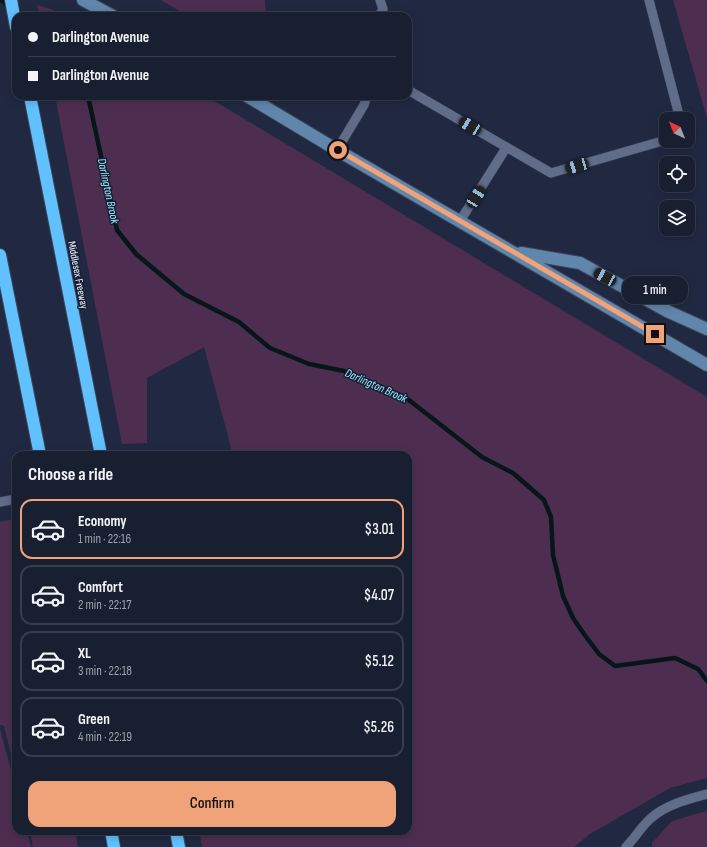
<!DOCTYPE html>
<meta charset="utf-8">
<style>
:root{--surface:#181f31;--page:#252c3d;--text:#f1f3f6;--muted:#9fa2ab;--line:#363d4d;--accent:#f0a279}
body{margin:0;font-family:"Sofia Sans Condensed",sans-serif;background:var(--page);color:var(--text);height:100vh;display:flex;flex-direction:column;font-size:15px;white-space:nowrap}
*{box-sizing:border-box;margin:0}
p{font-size:13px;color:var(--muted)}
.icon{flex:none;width:22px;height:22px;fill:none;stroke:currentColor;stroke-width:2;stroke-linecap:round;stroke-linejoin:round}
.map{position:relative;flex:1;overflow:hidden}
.panel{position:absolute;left:12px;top:451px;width:400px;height:384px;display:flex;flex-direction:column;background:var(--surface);border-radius:12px;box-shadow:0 2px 10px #0003,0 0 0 1px var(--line)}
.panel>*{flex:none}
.top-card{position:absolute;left:12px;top:12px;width:400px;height:88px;border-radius:12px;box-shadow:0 2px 10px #0003,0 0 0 1px var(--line);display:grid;align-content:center;height:88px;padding:0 16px;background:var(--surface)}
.needle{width:26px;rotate:317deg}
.controls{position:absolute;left:659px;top:112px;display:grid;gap:8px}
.controls a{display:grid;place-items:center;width:36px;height:36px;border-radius:8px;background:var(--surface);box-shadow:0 2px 10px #0003,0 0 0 1px var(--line);font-size:20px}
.end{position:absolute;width:18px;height:18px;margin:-9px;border:5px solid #f0a279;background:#111;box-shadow:0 0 0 2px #111}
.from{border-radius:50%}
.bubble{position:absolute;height:28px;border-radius:12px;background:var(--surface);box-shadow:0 2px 10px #0003,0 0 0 1px var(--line);font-size:13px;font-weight:600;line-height:28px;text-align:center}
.car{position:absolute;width:12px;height:24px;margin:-12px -6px;border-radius:5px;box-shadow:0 0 3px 1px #0007;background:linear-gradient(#222 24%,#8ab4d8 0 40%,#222 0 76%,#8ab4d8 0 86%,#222 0)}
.top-card b{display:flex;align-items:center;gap:14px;height:38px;font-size:15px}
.top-card b+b{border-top:1px solid var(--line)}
.top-card i{width:10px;height:10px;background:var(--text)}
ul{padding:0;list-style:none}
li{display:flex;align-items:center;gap:12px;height:60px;margin:0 8px 6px;padding:0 8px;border:2px solid var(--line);border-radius:12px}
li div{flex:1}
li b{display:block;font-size:15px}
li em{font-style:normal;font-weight:600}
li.selected{border-color:var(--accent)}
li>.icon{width:36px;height:36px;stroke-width:1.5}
h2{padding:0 16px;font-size:18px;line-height:48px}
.button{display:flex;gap:8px;margin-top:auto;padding:8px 16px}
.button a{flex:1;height:46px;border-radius:12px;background:var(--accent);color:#111;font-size:16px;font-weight:600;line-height:46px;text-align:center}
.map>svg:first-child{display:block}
.green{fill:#4e2e50}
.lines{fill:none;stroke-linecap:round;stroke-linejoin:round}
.stream{stroke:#071619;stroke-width:4.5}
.lane-casing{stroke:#40475a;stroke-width:10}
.secondary-casing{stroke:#40475a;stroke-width:14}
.highway-casing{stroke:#40475a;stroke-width:14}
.lane{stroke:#606c88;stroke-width:9}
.secondary{stroke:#6086ac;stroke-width:12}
.highway{stroke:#61c1ff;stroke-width:12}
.route{stroke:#f0a279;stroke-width:5}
.labels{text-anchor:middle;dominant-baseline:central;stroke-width:3;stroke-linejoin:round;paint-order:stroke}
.street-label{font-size:11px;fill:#eef2fc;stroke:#161f36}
.water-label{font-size:12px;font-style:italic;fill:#9deefe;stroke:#161f36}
</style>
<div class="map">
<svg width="707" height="847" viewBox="0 0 707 847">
<rect width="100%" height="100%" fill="#202941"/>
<path class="green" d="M161 0H265L266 16H188Z
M673 0H707V118Z
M37 5 73 16H40Z
M55 96H206L707 397V778L670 788 590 834 574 847H202L199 831H408V455H233L204 347 147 378V443L122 444Z
M13 519 16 532V775L4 726 0 725V522Z
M0 729 16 789V831H27L31 847H0Z
M707 811V847H652V843L672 821Z
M30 831H75L78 847H33Z"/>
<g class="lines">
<path class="stream" d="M1 0 9 6
M15 10 25 16
M88 96 117 230 136 254 184 294 239 322 270 348 309 364 344 371 405 397 482 457 513 473 544 500 551 517 553 555 563 596 573 618 584 634 599 654 615 666 675 658 698 669 707 681"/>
<g class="lane-casing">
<path id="lane" d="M649 0 680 119
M379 16 383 9 380 0
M408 90 551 173 666 140
M337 150 364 105 367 96
M460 221 506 148
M0 502 16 499
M626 847C635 838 641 827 650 819 665 805 688 799 707 794"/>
</g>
<g class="secondary-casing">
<path id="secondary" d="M83 0 113 16
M247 96 337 150 707 365
M521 253 580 263 667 311 707 329"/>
</g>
<g class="highway-casing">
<path id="highway" d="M11 0 16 27
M30 96 101 455
M0 255 40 455
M111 831 114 847
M176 831 179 847"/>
</g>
<use href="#lane" class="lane"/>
<use href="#secondary" class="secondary"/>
<use href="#highway" class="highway"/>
</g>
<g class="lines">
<path class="route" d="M338 150 655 334"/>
</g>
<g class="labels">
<g class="street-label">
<text transform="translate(78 275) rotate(79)">Middlesex Freeway</text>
</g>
<g class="water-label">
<text transform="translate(108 191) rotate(78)">Darlington Brook</text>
<text transform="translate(376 386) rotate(24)">Darlington Brook</text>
</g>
</g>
</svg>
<div class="controls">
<a><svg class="needle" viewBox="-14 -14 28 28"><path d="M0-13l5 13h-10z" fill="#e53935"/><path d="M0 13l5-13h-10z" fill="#9fa2ab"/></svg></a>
<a><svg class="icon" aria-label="locate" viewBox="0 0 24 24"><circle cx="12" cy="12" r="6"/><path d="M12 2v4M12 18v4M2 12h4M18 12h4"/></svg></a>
<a><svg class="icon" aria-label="layers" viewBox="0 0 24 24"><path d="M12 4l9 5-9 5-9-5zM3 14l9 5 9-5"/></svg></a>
</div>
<i class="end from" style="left:338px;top:150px"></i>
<i class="end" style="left:655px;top:334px"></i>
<div class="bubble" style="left:622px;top:276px;width:66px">1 min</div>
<i class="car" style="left:470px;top:126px;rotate:301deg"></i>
<i class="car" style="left:577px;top:166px;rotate:254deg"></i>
<i class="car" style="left:476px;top:197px;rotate:32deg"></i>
<i class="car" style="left:605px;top:277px;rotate:298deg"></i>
<div class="top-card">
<b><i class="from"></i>Darlington Avenue</b>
<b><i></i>Darlington Avenue</b>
</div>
<section class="panel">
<h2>Choose a ride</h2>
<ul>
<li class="selected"><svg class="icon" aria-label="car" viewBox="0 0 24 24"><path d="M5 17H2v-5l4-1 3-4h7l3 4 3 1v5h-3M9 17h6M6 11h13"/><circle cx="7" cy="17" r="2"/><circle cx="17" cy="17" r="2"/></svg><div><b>Economy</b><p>1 min · 22:16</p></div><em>$3.01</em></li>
<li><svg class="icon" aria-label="car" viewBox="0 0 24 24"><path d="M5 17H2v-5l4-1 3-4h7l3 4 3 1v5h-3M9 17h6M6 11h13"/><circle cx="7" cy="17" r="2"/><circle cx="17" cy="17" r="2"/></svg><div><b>Comfort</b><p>2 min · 22:17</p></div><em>$4.07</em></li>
<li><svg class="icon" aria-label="car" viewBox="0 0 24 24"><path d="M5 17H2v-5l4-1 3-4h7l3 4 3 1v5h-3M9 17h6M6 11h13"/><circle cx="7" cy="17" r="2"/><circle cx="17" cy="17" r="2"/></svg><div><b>XL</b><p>3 min · 22:18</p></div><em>$5.12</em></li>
<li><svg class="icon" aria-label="car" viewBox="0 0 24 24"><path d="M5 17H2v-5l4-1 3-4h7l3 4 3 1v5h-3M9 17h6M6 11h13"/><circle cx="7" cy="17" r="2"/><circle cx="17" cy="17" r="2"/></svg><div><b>Green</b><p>4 min · 22:19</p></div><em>$5.26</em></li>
</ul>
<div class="button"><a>Confirm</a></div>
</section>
</div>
